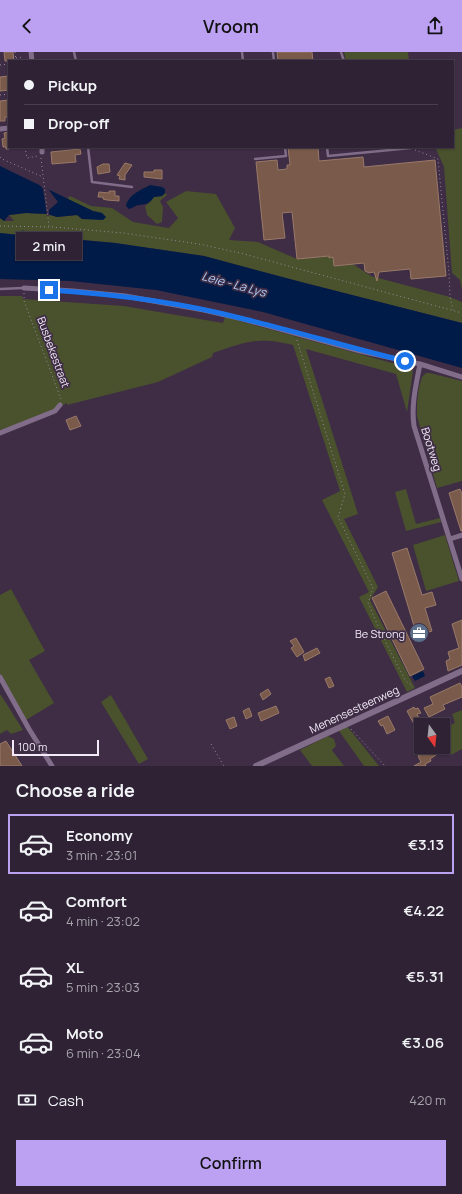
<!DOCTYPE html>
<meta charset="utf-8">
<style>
:root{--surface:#2e2234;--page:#362a3c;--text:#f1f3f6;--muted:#a7a4ac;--line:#493f4f;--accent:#bca0f2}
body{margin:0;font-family:Manrope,sans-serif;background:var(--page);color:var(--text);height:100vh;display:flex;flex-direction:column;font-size:15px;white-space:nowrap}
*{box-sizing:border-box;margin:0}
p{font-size:13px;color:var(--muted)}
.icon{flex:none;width:22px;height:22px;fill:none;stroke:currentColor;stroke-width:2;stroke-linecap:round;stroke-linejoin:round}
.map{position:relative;height:714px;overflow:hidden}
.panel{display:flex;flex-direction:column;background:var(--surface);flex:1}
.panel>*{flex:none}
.top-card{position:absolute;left:8px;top:8px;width:446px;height:88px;border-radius:0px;box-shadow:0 1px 3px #0004,0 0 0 1px var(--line);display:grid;align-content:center;height:88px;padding:0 16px;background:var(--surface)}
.needle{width:26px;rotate:165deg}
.controls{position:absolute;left:414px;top:666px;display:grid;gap:8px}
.controls a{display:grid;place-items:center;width:36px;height:36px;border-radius:0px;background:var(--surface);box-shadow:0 1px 3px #0004,0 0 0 1px var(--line);font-size:20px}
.scale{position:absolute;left:12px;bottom:10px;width:87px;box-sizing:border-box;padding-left:4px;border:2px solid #f3e9f8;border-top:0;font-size:11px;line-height:14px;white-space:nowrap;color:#f3e9f8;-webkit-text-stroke:3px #3e2d45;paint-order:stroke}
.end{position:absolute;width:18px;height:18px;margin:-9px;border:5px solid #1a73e8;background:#fff;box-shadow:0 0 0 2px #fff}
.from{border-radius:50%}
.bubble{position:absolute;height:28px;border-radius:0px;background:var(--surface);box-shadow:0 1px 3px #0004,0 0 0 1px var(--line);font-size:13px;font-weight:600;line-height:28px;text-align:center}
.top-card b{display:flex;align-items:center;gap:14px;height:38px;font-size:15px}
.top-card b+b{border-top:1px solid var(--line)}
.top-card i{width:10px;height:10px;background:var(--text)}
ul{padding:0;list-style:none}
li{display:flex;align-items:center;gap:12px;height:60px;margin:0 8px 6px;padding:0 8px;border:2px solid transparent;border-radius:0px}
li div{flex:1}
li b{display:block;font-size:15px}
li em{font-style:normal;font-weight:600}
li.current{border-color:var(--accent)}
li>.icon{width:36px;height:36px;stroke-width:1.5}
h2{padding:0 16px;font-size:18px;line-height:48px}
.pay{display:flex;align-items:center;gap:10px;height:44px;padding:0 16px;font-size:15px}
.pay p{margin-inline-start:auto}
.button{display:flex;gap:8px;margin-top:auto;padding:8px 16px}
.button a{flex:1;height:46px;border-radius:0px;background:var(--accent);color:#111;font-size:16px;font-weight:600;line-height:46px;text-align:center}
header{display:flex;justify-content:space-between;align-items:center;height:52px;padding:0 16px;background:var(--accent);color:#111;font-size:18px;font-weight:600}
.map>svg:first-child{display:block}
.green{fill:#49512d}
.water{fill:#001b47}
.pier{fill:#3e2d45}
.building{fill:#7a5b4b;stroke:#997968}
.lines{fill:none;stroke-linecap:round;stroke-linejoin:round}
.path{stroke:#998b9f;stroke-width:1;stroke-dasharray:1 3;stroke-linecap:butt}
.service{stroke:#816d89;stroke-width:2.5}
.minor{stroke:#816d89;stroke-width:5}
.tertiary{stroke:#816d89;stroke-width:6}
.route{stroke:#1a73e8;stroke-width:5}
.labels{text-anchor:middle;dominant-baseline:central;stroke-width:3.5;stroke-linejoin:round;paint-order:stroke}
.street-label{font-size:11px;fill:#f3e9f8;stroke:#3e2d45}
.poi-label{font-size:11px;fill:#f3e9f8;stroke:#3e2d45;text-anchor:end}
.water-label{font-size:12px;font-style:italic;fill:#afcffc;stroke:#3e2d45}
</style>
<header><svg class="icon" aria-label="back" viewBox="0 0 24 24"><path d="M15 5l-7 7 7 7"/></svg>Vroom<svg class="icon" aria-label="share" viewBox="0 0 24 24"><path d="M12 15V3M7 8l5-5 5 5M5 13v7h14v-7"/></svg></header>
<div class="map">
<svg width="462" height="714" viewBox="0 0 462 714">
<rect width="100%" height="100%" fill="#3e2d45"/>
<path class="green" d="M344 0H408L409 9H346Z
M462 76V238L460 228 452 221 444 115 435 95H453V78Z
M186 139 216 142 235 176 229 188 258 190 297 207 329 204V206L333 205 334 214 353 212 371 224 450 245 462 250V271L301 230 204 204 115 191 27 183 23 179 19 183 0 181V166L4 169H14L9 163 26 161 47 162 57 165 77 163 82 167 102 161 93 159 67 147 70 144 91 154 112 156 133 170 169 176 178 166 166 150Z
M165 141 167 143 160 149 163 155 162 170 157 172 147 163 145 154 150 150 154 145 162 144Z
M0 244H22L23 247 124 254 223 271 225 265 403 314 413 319 407 360 396 322 306 297 358 462 344 467 378 535 370 548 415 636 407 640 359 545 369 540 322 448 340 439 293 293C258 284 245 290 213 301L212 305 158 330 67 353V351L36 366 0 378Z
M426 321H430L462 329V429L437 436 417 364V351L419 335 422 325Z
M406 437 416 472 440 466 441 470 406 479 395 440Z
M445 483 459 529 426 539 413 493Z
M11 537 45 599 29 608 54 651 26 668 0 622V543Z
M0 643H1L23 678 11 682 7 678 0 682Z
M111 643 148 707 139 712 101 650Z
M462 658V697L451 703 443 689V676L455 671 452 662Z
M347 674 379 714H364L339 679Z
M328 684 334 687 336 694 332 698 344 714H312L300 698Z"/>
<path class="water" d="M0 114 93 159 102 161 106 165 103 168 82 167 77 163 57 165 47 162 26 161 9 163 4 169 0 166Z
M150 133 162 135 165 137V141L162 144 154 145C149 152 147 152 139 153 136 153 133 156 129 157L126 154C128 143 141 138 150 133Z
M23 178 27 183 115 191 204 204 301 230 462 271V316L263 260 156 238 71 229 0 227V181L19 183Z
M423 619 425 624 415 629 412 624Z"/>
<path class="pier" d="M38 131 46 134 58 150 49 158V164H47L43 137Z"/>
<path class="building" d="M4 0H13L14 9H5Z
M277 0H312L313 9H278Z
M9 24V38L0 39V25Z
M9 48V65H5V69H0V49Z
M9 80V97H6V95H3L2 87 5 86 4 81Z
M288 95H318L319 109 363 105 364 115 435 108 446 224 411 227 410 217 379 220 377 229 374 220 369 221 365 219 364 211 334 214 333 205 329 206V204L297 207 292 160 282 161 285 186 264 188 256 110 277 108 278 118 287 117V113H290Z
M80 97 81 102 75 103 76 110 52 112 51 100Z
M125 111 132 113 125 123V128L119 127 120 124 117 123Z
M103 112H109L110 120 98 122 97 115Z
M154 118H162V127L144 125V120H154Z
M109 139H115V144H119V149L107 148 103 147V145H98L99 140 109 141Z
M76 364 81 374 70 378 66 368Z
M460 437 462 442V479H461L449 441Z
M407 496 422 543 432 540 436 553 425 556 432 579 417 584 392 501Z
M386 539 424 617 410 624 372 546Z
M462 568V613L448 619 446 609 450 607 448 600 459 596 452 572Z
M296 586 304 600 297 605 291 596 294 594 290 589Z
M317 596 320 601 305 609 303 603Z
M330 625 334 634 329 636 325 627Z
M460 631 462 635V645L443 653 445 657 429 665 424 656 433 652 430 645Z
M268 637 271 642 263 648 260 642Z
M276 654 279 661 261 669 258 661Z
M414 655 415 657 418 656 421 661 417 662 421 671 431 665 433 671 430 673H421V685L407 659Z
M249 656 252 664 246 667 243 659Z
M388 664 395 678 387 682 383 673 381 674 378 669Z
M234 665 237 674 230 677 226 668Z
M6 689 22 714H0V692Z
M434 695H435L438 699 435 701 436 703 430 707 431 709 425 712 426 714H414L421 710 418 704Z"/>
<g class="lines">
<path class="path" d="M15 0 16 9
M16 6 23 5
M0 13 9 12
M0 43 9 42
M25 95 27 106 38 104
M415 98 438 107 449 221 450 245 453 258
M0 105 2 107 43 125
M41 106 49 174
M0 174 53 175 123 181 199 192 240 201 462 261
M24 241V249L61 347
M297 288 345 442 338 465 373 536 368 551 382 583 405 628 413 635
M351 677 385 714
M211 692 224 714"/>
<path class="service" d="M74 0 76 9
M242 0 243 9
M273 0 274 9
M341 0 344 9
M88 95 92 130 132 135
M327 95 328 104 411 96
M255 107 286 104 285 95
M0 237 23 236"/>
<path class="minor" d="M31 0 32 9
M0 77 9 76
M42 95V100
M24 236 73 239 125 244 204 258 243 267 360 299 420 312 462 325
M420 312C416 333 411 353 414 374L462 527
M0 381 55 359 60 353
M450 487 462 483
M0 625 29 677 52 714"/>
<path class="tertiary" d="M256 714 462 619"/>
</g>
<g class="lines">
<path class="route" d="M49 238C114 242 180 250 244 267 298 280 351 296 405 309"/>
</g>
<defs>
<g id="office-disc" transform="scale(1)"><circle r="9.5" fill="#5c6f8a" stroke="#3e2d45"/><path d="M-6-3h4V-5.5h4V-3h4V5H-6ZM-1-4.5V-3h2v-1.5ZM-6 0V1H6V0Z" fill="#fff"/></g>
</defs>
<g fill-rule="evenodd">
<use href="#office-disc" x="419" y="581"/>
</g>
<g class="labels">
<g class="street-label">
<text transform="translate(54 300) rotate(70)">Busbekestraat</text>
<text transform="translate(432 397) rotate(73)">Bootweg</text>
<text transform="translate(354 657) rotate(-25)">Menensesteenweg</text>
</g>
<g class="poi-label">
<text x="405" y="581">Be Strong</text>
</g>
<g class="water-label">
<text transform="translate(234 232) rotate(15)">Leie - La Lys</text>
</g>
</g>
</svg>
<div class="controls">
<a><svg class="needle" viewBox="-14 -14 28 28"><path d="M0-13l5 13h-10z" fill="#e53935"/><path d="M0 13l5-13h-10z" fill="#a7a4ac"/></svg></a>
</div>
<div class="scale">100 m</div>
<i class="end from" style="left:405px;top:309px"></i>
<i class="end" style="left:49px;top:238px"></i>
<div class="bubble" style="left:16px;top:180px;width:66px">2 min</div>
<div class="top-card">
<b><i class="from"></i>Pickup</b>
<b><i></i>Drop-off</b>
</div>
</div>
<section class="panel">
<h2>Choose a ride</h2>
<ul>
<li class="current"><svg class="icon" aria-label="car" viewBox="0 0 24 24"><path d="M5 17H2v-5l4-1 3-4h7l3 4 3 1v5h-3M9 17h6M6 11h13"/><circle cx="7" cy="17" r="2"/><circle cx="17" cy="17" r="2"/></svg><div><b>Economy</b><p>3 min · 23:01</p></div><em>€3.13</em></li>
<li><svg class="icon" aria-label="car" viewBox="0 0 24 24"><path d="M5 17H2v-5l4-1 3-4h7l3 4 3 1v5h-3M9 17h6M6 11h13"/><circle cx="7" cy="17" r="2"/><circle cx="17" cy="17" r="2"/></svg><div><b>Comfort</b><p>4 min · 23:02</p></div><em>€4.22</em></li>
<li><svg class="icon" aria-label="car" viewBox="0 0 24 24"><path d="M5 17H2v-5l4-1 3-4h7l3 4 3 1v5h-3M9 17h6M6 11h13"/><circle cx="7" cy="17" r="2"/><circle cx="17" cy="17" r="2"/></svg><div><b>XL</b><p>5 min · 23:03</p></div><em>€5.31</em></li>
<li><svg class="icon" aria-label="car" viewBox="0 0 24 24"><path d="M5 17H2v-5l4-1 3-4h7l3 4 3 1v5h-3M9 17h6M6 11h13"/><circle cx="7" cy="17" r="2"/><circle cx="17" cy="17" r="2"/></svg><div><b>Moto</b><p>6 min · 23:04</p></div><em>€3.06</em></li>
</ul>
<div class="pay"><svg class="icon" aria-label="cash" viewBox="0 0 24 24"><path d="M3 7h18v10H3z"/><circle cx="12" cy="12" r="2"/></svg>Cash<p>420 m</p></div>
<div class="button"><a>Confirm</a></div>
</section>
